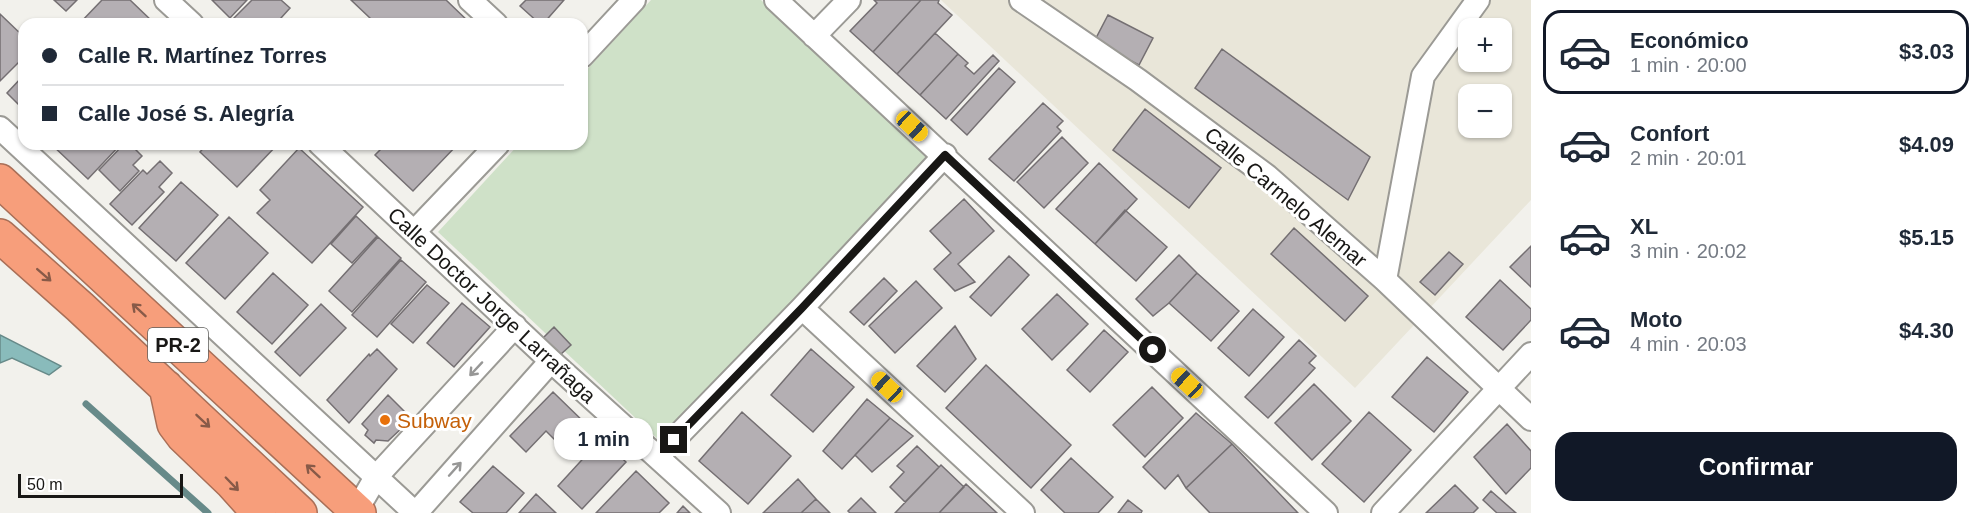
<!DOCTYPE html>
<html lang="es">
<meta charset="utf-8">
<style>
:root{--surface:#fff;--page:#f6f6f7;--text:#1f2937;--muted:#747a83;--line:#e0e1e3;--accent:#111827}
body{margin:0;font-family:Helvetica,sans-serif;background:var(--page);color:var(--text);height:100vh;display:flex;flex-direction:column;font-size:22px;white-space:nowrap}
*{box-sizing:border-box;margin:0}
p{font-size:20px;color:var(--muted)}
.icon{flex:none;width:33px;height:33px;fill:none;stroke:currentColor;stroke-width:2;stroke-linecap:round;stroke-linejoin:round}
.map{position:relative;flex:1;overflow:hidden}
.sheet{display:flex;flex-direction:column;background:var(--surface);width:450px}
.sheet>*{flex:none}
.hud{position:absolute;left:18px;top:18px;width:570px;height:132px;border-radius:18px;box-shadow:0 2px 4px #0004;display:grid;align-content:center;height:132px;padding:0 24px;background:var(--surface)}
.fabs{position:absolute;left:1458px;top:18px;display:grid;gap:12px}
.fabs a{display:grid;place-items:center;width:54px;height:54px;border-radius:12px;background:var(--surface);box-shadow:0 2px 4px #0004;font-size:30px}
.scale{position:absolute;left:18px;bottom:15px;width:165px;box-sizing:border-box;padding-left:6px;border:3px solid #181715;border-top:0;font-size:16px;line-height:21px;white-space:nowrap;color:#181715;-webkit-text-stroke:4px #fff;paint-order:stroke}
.end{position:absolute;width:27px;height:27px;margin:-14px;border:8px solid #181715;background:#fff;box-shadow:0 0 0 3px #fff}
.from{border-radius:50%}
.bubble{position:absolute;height:42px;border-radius:18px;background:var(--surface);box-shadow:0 2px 4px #0004;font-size:20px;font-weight:600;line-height:42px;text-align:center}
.car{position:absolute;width:18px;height:36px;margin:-18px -9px;border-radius:8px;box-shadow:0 0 4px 2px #0007;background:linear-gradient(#f5c518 24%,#345 0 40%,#f5c518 0 76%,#345 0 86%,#f5c518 0)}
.hud b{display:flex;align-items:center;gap:21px;height:57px;font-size:22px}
.hud b+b{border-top:2px solid var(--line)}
.hud i{width:15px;height:15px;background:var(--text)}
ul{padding:10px 0 0;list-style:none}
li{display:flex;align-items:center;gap:18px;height:84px;margin:0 12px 9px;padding:0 12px;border:3px solid transparent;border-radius:18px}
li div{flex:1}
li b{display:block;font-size:22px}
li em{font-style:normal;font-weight:600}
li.current{border-color:var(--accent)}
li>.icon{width:54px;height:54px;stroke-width:1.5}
.button{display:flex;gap:12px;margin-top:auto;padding:12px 24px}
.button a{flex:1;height:69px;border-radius:18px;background:var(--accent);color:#fff;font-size:24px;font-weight:600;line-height:69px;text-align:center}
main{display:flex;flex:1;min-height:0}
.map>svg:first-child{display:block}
.built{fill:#e9e6d9;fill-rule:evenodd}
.green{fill:#cfe1c8}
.water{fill:#89bbbb;stroke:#678a89;stroke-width:1.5}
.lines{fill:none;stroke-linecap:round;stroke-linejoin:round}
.stream{stroke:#678a89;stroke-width:7}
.building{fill:#b4afb3;stroke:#746f72;stroke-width:1.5}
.street-casing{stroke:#9b9a95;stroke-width:26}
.highway-casing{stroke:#a96f57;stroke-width:36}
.street{stroke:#fff;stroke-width:22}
.highway{stroke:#f79e7b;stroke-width:33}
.oneway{stroke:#885a48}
.oneway2{stroke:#979796}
.route{stroke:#181715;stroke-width:8}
.food-dot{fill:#e8710a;stroke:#fff;stroke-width:2}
.labels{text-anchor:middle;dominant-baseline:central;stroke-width:6;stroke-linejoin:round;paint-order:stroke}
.shield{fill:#fff;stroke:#5d5d5b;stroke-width:1.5}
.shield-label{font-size:20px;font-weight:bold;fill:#181715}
.street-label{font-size:21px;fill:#181715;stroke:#fff}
.food-label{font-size:21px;fill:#c56008;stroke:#fff;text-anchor:start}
</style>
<main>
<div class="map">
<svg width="1531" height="513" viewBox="0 0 1531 513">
<rect width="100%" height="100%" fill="#f2f1ec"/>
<path class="built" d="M941 0H1531V200L1355 388ZM1468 28H1502V62H1468ZM1468 94H1502V128H1468Z"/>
<path class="green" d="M651 0H761L931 156 662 443 438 232 519 144H582V75Z"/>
<path class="water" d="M0 335 61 366 49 375 12 358 0 363Z"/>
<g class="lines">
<path class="stream" d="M86 404 208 513"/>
</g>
<path class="building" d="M54 0H77L66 11Z
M102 0H130L154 23 79 24Z
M212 0H247L230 18Z
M252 0H281L290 8 281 18 287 24H236L232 20Z
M351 0H446L471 24H366L371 19Z
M526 0H564L543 24H540L520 6Z
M874 0H921L873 52 850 31 877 3Z
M921 0H939L938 3 952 15 897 74 873 52Z
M0 14 24 37V57L0 81Z
M1108 15 1153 38 1139 65 1094 42Z
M935 33 958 54 920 95 897 74Z
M1222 49 1370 157 1348 200 1195 88Z
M958 54 968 63 965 66 974 74 993 55 999 61 946 119 920 95Z
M999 68 1015 82 967 135 951 120Z
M24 75V110L7 93Z
M1043 103 1063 121 1057 127 1061 131 1014 181 989 159Z
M1145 109 1221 168 1189 208 1113 150Z
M1062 137 1088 163 1044 208 1017 182Z
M51 144H121L88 179Z
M124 144H130L142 156 133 165 139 171 120 191 99 170Z
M207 144H278L237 187 200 152Z
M386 144H458L413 191 375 155Z
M299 148 363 207 312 263 257 213 270 200 260 190Z
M160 161 172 173 159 187 164 192 132 225 110 204 143 170 147 174Z
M1099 163 1137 199 1095 244 1056 209Z
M181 182 218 215 176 261 139 228Z
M964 199 994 231 958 264 975 282 955 291 934 269 951 253 930 231Z
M1125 210 1167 247 1136 281 1095 244Z
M356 216 377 236 352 263 331 244Z
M229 217 268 253 225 299 186 263Z
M1294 228 1368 296 1345 321 1271 254Z
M378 237 401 258 352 312 329 291Z
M1531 246V287L1510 267Z
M1449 252 1463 264 1435 295 1420 282Z
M1179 255 1197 273 1169 303 1153 316 1136 299Z
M1009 256 1029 275 991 316 970 297Z
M401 260 426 282 377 337 352 315Z
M273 273 308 305 272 344 237 312Z
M1197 273 1239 311 1211 341 1169 303Z
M884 278 897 291 864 325 850 312Z
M1500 280 1531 309V320L1503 350 1466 317Z
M916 281 942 308 895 353 869 326Z
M427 285 449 303 413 343 391 324Z
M1057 294 1088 324 1052 360 1022 329Z
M462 303 490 327 454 367 427 343Z
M321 304 346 328 300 376 275 352Z
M1253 309 1284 337 1249 376 1218 348Z
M955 326 976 359 945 392 917 366Z
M554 327 571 345 560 355 543 338Z
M1104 330 1128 352 1090 392 1067 370Z
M1299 340 1316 356 1309 363 1315 368 1268 418 1245 397Z
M377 349 397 369 349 423 327 400 369 354 370 356Z
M811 349 854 387 813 432 771 395Z
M1427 357 1468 392 1434 432 1392 397Z
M986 365 1071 445 1031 488 946 408Z
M1314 384 1351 421 1312 460 1275 423Z
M1152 387 1183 418 1145 457 1113 425Z
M553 392 590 428 566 451 546 431 526 452 510 436Z
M388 395 409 416 402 424 404 426 388 441 376 440 374 443 365 435 368 430 362 424Z
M867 399 890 418 842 469 823 451Z
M742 412 791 456 748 504 699 461Z
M1369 412 1411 450 1364 502 1322 464Z
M1196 413 1232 444 1186 488 1178 475 1165 489 1143 467Z
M890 418 913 436 872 472 855 455Z
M1507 424 1531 451V468L1506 494 1474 457Z
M601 439 626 462 582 509 558 486Z
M1232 444 1298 513H1210L1186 488Z
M917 446 939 467 905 502 890 487 904 472 897 466Z
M1071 458 1113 497 1098 513H1065L1041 490Z
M941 465 964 487 939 513H895Z
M493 466 524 493 506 513H473L460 502Z
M636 471 669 503 659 513H596Z
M798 479 816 499 801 513H763Z
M966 484 997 513H939Z
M1455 485 1478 508 1473 513H1426Z
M1491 491 1516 513H1497L1483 500Z
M536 494 556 513H519Z
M861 498 876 513H850L848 511Z
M816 499 830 513H801Z
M1128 500 1142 511 1141 513H1118Z
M683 506 690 513H677Z"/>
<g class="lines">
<g class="street-casing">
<path id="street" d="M166 0 192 24
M470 0 496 24
M776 0 1326 513
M1021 0 1138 80 1267 176 1385 280 1531 419
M814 36 849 0
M582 56 634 0
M0 128 415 513
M320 144 551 361 719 513
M414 232 498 144
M1385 280 1423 76 1478 0
M802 308 1023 513
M658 456 802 308 945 155
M355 513 376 477 515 326
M416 513 551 361
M1383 513 1531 354"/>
</g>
<g class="highway-casing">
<path id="highway" d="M0 181 359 513
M0 236 80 307 300 513
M166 387 174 424 183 436 231 482 259 513"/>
</g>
<use href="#street" class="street"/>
<use href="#highway" class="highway"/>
</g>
<defs><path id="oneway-shaft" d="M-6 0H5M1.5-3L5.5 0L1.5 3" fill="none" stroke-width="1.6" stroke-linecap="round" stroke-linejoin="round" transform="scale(1.5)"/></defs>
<g class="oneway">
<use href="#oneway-shaft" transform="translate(44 275) rotate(41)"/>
<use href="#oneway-shaft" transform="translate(139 310) rotate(-137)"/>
<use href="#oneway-shaft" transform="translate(203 421) rotate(43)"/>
<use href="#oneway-shaft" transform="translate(313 471) rotate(-137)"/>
<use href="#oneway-shaft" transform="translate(232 484) rotate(46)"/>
</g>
<g class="oneway2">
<use href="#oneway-shaft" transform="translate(476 369) rotate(133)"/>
<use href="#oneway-shaft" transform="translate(455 469) rotate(-48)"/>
</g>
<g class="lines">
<path class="route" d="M674 440 802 308 945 155 1153 350"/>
</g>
<circle class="food-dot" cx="385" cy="420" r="6"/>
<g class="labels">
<rect class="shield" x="148" y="328" width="60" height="34" rx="4.5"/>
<g class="shield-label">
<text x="178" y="345">PR-2</text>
</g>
<g class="street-label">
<text transform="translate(1286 197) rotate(40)">Calle Carmelo Alemar</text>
<text transform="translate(492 305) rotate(43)">Calle Doctor Jorge Larrañaga</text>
</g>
<g class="food-label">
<text x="397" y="420">Subway</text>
</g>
</g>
</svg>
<div class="fabs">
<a>+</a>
<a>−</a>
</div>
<div class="scale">50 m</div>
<i class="end from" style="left:1153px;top:350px"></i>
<i class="end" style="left:674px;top:440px"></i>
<div class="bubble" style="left:554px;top:418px;width:99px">1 min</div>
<i class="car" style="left:912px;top:126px;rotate:133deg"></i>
<i class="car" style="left:1187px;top:383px;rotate:313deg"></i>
<i class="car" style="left:887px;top:387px;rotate:313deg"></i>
<div class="hud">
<b><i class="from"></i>Calle R. Martínez Torres</b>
<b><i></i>Calle José S. Alegría</b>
</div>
</div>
<section class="sheet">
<ul>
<li class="current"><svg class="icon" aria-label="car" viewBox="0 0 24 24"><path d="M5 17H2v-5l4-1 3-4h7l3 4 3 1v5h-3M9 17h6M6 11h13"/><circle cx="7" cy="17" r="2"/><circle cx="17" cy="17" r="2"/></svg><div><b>Económico</b><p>1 min · 20:00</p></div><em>$3.03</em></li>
<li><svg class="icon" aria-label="car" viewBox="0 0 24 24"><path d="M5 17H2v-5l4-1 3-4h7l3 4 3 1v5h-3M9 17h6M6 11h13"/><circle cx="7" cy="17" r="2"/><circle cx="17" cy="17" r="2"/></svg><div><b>Confort</b><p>2 min · 20:01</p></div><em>$4.09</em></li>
<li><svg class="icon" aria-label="car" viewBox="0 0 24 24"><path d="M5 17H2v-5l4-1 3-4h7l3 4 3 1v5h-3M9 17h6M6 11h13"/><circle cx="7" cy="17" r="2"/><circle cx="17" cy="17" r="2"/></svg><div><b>XL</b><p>3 min · 20:02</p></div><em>$5.15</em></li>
<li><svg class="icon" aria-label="car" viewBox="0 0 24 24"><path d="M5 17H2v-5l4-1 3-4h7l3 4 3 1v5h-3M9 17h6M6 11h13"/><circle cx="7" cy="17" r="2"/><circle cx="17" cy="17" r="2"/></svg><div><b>Moto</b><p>4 min · 20:03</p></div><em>$4.30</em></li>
</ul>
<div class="button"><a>Confirmar</a></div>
</section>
</main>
